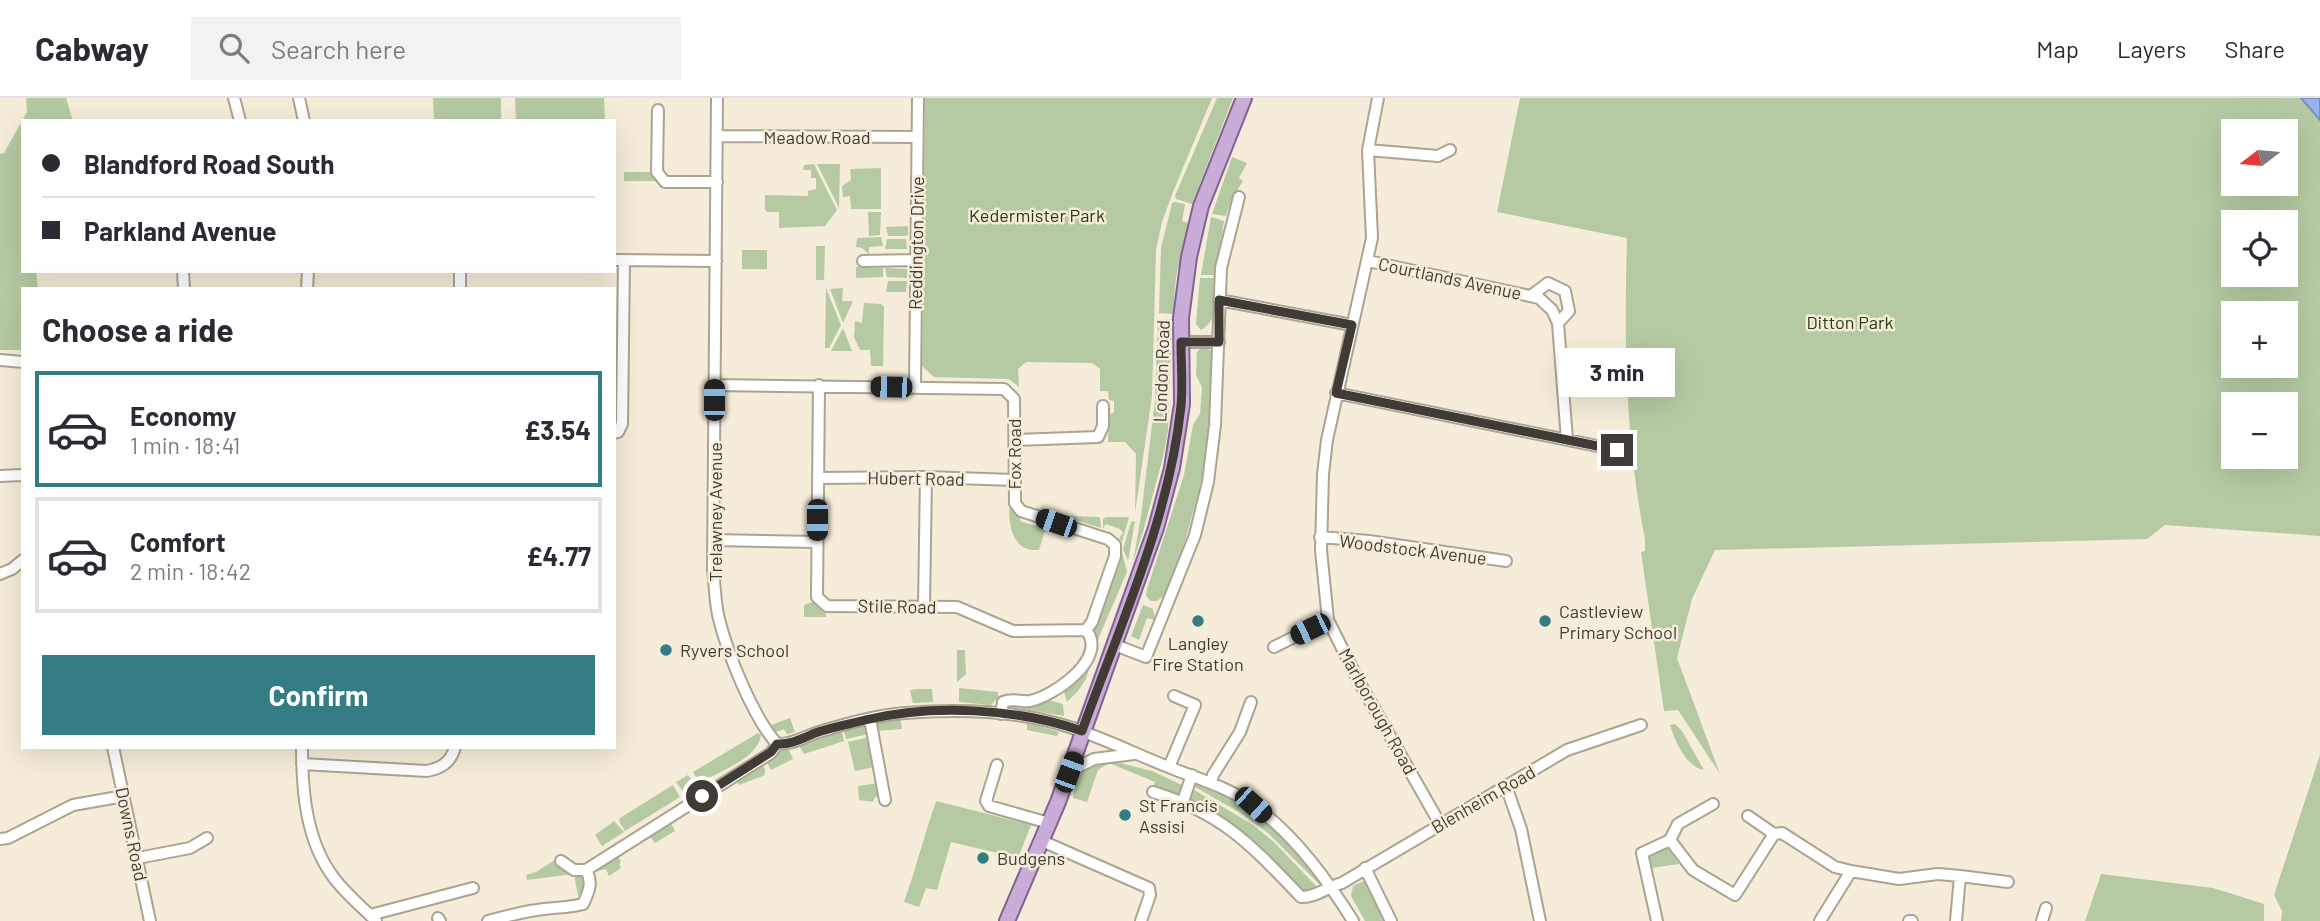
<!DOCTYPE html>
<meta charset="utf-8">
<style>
:root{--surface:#fff;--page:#f2f2f3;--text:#2b2b33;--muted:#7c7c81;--line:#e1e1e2;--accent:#357d85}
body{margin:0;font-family:Barlow,sans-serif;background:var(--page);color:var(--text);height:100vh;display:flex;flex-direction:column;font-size:26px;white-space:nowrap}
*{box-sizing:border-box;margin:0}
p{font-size:23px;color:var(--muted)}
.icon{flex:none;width:38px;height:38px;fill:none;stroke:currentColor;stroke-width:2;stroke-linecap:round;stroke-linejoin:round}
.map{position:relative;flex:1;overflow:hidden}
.panel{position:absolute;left:21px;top:189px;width:595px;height:462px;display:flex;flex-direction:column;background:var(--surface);border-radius:0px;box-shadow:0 7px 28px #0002}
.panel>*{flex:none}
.banner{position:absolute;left:21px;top:21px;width:595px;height:154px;border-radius:0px;box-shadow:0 7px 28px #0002;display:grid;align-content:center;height:154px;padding:0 21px;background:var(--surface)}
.needle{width:46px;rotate:254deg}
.tools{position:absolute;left:2221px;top:21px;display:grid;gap:14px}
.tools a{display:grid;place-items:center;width:77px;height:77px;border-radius:0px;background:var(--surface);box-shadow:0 7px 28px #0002;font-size:35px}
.end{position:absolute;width:32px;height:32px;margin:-16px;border:9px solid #403c35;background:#fff;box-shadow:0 0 0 4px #fff}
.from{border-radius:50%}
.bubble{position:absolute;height:49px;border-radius:0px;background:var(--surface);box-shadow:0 7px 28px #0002;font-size:23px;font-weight:700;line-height:49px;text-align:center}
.car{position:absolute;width:21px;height:42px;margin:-21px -10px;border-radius:9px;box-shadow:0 0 5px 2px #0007;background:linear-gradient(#222 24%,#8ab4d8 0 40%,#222 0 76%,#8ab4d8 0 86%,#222 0)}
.banner b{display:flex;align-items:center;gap:24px;height:66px;font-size:26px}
.banner b+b{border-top:2px solid var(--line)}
.banner i{width:18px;height:18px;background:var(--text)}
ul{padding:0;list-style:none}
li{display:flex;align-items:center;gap:21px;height:116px;margin:0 14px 10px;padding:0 7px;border:4px solid var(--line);border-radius:0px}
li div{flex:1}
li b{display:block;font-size:26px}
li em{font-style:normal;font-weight:700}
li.active{border-color:var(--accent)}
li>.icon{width:63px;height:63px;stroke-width:1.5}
h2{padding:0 21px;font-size:32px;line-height:84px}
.cta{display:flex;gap:14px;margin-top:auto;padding:14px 21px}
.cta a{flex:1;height:80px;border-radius:0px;background:var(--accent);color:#fff;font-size:28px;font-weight:700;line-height:80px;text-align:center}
header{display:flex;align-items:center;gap:42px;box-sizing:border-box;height:98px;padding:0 35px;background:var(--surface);border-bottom:2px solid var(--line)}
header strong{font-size:33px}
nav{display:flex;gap:38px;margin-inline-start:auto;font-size:24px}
.search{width:490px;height:63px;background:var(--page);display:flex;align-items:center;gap:18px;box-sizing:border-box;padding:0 24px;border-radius:0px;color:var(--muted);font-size:26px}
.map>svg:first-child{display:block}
.green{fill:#b5caa3;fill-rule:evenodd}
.water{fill:#94b3eb;stroke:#7b8fb4;stroke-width:2}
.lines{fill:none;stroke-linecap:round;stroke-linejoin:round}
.minor-casing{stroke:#aca492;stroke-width:14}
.major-casing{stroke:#82628e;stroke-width:18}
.minor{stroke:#fff;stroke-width:10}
.major{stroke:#c9add8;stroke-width:14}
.route{stroke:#403c35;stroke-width:9}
.poi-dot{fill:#357d85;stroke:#f5ecd9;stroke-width:2.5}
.labels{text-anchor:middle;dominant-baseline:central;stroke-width:5;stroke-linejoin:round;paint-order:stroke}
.street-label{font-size:18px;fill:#403c35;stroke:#f5ecd9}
.park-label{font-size:18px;fill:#273b10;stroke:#f5ecd9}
.poi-label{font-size:18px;fill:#403c35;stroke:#f5ecd9;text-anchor:start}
</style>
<header>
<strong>Cabway</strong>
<div class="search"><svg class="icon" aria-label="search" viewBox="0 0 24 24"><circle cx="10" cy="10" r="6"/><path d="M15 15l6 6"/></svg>Search here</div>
<nav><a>Map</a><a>Layers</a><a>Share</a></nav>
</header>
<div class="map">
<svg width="2320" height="823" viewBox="0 0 2320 823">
<rect width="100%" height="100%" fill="#f5ecd9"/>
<path class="green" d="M26 0H66L73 23H23V173H36L38 191H23V252H0V56L4 55 27 14Z
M433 0H501V23H434Z
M515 0H604L605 23H516Z
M925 0H1212L1173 94 1162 124 1156 152 1152 298 1135 415 1136 356 1125 344H1108L1109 317 1114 314V303L1109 302 1108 293H1100V271L1092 265 1026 264 1018 271 1019 289 1009 281 934 279 922 268Z
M1217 0H1233L1192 106 1176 101 1175 98Z
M1520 0H2320V438L2165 427 2147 441 1715 452 1692 501 1677 560 1720 676 1678 612 1664 613 1641 454 1645 453V441C1625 341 1624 241 1627 140L1497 114ZM2233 33H2286V86H2233ZM2233 124H2286V177H2233ZM2233 215H2286V268H2233ZM2233 306H2286V359H2233Z
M1232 59 1247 65 1239 80 1243 83 1232 100 1226 118 1212 116Z
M814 66 837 112 825 128 779 130V114H767L765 111V97L808 98V93L816 91V80H811V72H803L804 67Z
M817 66H840L839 110Z
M881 70V111H851L850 98 843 99 842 88 851 82 850 71Z
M624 74H652L657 83H624Z
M1175 104 1185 106 1182 123 1188 125 1176 179 1173 216 1159 215 1161 150 1172 105Z
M868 114H881L880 137 869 138Z
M1211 119 1224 123 1216 177H1201Z
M908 128V137L905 138H888L886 129Z
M881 139 883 148 869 149V156L862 150 856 149 857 140Z
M887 141H906L907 151H885Z
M816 148H825L824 182H816Z
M742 152H767V171H742Z
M869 163V170H883V179L856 180V169H861Z
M885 170 907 171V180L887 179Z
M1200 180H1215C1214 199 1220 222 1201 232L1196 226Z
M888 183H907L906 194H886Z
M826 190 841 227 829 250H825Z
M843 190 842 203H853L843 225 830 191Z
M864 205 881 206 884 209 883 268H871L870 252H860L854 239 855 223 862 225Z
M1158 221H1172L1168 333 1163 359 1143 434 1133 464 1141 418 1155 302Z
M843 230 852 253H831Z
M1206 250 1212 253 1215 259 1209 343 1199 393 1185 443 1165 497 1157 503H1151L1146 498 1147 491 1184 377 1193 327 1200 316 1202 289 1196 277 1197 254 1200 251Z
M1009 410 1020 417V423L1036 428 1038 423 1047 426 1039 452C1014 454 1009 431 1009 410Z
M1069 418 1100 419 1101 430 1069 420Z
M1106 419H1129L1122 444 1119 440 1123 435 1120 431 1106 426 1103 431V421Z
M1135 423 1128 463 1123 451 1131 424Z
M1122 454 1127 474 1099 539 1086 581 1078 593 1067 604 1063 590 1073 581 1107 500V493Z
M815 503 825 507 826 519H804V507Z
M1143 507 1153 511 1155 522 1147 520 1139 542 1131 538Z
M957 552H965L966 576 957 584Z
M959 590 998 594V599L991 607 959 604Z
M916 591H932L933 604 913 605 910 592Z
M1041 600 1063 606 1064 618 1005 608Z
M900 618 902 631 877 633 875 626 877 623Z
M790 620 795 634 787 636 784 631 776 634 771 627Z
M1027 624 1059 634 1057 638 1027 632Z
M866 626 869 636 846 641 843 629Z
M1675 626 1682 633 1704 672C1686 669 1675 643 1670 627Z
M841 630 844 643 804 656 797 644Z
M758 635 761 637C757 662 719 673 699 685L693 674Z
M869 639 874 669 855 673 848 644Z
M787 648 793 661 771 672 764 659Z
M2320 657V823H2281L2282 813 2274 797Z
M759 662 765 671V677L739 687 734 678Z
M1113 663 1152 673 1184 688 1179 699 1152 692 1155 684 1109 665 1098 672 1087 704 1073 700C1075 669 1090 670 1113 663Z
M688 677 697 690 685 696 676 684Z
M879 685V698L875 699 873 704 859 702 858 688Z
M1201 686 1254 714 1295 752 1321 783 1320 787 1268 735 1239 714 1193 688Z
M673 687 680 699 625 733 619 723 620 720Z
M1191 690 1253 727 1274 744 1318 790 1306 795 1301 793 1189 703Z
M936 703 1031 727 1018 760 951 744 937 792 926 790 919 809 904 804C916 770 925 735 936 703Z
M668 719 675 733 655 745 646 733Z
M614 723 624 734 602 748 595 737Z
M1666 748 1679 766 1651 770 1647 762 1649 755Z
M615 753 621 764 619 766 621 770 609 778 606 771 591 774Z
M558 760 572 768 580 766C586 776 585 784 582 795L578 798 574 776 527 782 526 777 536 774Z
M2101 776 2213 790 2264 806V823H2085Z
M1364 783 1370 786 1390 823H1365L1351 798 1353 788Z"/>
<path class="water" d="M2301 0H2320V22Z"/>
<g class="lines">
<g class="minor-casing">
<path id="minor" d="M234 0 240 23
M299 0 304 23
M717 0 713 472C715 488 715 506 719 521 728 557 753 619 777 646
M1378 0 1368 52 1372 140 1327 342 1323 376 1321 452 1328 522 1358 582 1440 726
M658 12 657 74 665 84H717
M717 38 917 39
M1368 52 1438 58 1450 52
M614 162 716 163
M863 163 916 162
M1368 163 1539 200 1552 212 1558 225 1567 342
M183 173 184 191
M307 191 308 173
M460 191V173
M1532 197 1548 185 1565 193 1569 213 1558 225
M1219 202 1352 227
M1181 244H1219
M0 262 23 264
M714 287 1004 291 1014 301 1015 405 1021 413 1108 441 1115 447V458L1092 524 1086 532 1013 533 957 509 827 508 817 499 819 287
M915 289 918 0
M1336 295 1617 352
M614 335 618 334 622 326 624 162
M1015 342 1098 339 1103 328V308
M0 378 23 377
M818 380 926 379 1014 382
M1320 439 1369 443 1506 463
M713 442 817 444
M0 476 12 471 23 462
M924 508 926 379
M1115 547 1146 559 1195 437 1208 384 1215 327 1221 170 1239 99
M1274 549 1328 522
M1001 616 1003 604C1012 600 1020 604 1030 603 1054 598 1109 560 1086 532
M870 621 885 702
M777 646C793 647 807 637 822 633 849 625 877 617 905 615 957 611 1013 612 1063 627 1100 638 1135 656 1171 670 1199 681 1229 690 1253 707 1294 736 1327 781 1353 823
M113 649 150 823
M302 649C302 694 306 743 334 780 346 796 362 809 376 823
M302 666 427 673C442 670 451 664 455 649
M997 667 986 703 989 708 1049 725
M1169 669 1195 607 1174 598
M1068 674 1094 661 1134 656
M1211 685 1213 677 1240 634 1251 604
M1506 688 1521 731 1540 823
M1153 694C1224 716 1251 747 1301 799 1315 800 1327 789 1342 785L1567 652 1641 627
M1183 703 1192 677
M1748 718 1774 736 1782 735 1835 769 1851 773 1899 781 1938 776 1960 778 1956 823
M0 741 8 740 73 707 124 698
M1670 742 1693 772 1735 797 1774 736
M1670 742 1678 726 1713 706
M1042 743 1149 790 1150 797 1141 823
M138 760 190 750 207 740
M1365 770 1391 823
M586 772 771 655 777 646
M1960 778 2008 784
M370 817 473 790
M438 820 440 823
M488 823C507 818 525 813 544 811 559 809 568 810 583 806 589 794 593 784 586 772H574L561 763
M1657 823 1642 755 1670 742
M1820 823 1851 773
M1909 823H1912
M2042 823 2046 810"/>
</g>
<g class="major-casing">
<path id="major" d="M1007 823 1058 704 1156 430 1172 370 1182 306 1181 220 1189 159 1201 108 1244 0"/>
</g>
<use href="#minor" class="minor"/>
<use href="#major" class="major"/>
</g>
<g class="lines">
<path class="route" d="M702 698 771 654 777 646C792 647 804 639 818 634 833 629 849 626 865 622 932 606 1017 610 1082 633 1120 527 1169 422 1181 308 1183 288 1181 265 1181 244H1219V202L1352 227 1336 295 1617 352"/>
</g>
<g class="poi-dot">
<circle cx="1198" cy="523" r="7"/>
<circle cx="1545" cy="523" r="7"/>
<circle cx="666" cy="552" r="7"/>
<circle cx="1125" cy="717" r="7"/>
<circle cx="983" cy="760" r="7"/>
</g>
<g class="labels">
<g class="street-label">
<text x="817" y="39">Meadow Road</text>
<text transform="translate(916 145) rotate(-89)">Reddington Drive</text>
<text transform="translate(1450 180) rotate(12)">Courtlands Avenue</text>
<text transform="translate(1161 273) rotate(-88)">London Road</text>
<text transform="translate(1014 356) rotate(-90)">Fox Road</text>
<text transform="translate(916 380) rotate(1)">Hubert Road</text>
<text transform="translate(715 414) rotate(-90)">Trelawney Avenue</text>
<text transform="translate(1413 451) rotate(7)">Woodstock Avenue</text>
<text transform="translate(897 508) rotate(1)">Stile Road</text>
<text transform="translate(1378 613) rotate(61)">Marlborough Road</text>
<text transform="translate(1483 701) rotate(-30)">Blenheim Road</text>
<text transform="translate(132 736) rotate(78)">Downs Road</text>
</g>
<g class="park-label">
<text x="1037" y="117">Kedermister Park</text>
<text x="1850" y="224">Ditton Park</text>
</g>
<g class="poi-label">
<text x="1559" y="513">Castleview<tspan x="1559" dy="21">Primary School</tspan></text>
<text x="1198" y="545" text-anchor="middle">Langley<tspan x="1198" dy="21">Fire Station</tspan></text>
<text x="680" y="552">Ryvers School</text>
<text x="1139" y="707">St Francis<tspan x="1139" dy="21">Assisi</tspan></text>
<text x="997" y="760">Budgens</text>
</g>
</g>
</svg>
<div class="tools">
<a><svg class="needle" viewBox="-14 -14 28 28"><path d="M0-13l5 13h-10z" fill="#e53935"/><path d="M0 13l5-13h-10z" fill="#7c7c81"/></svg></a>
<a><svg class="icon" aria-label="locate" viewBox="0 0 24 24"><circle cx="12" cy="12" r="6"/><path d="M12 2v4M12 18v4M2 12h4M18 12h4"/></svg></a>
<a>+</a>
<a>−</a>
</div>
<i class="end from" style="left:702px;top:698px"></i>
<i class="end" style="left:1617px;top:352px"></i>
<div class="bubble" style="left:1559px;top:250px;width:116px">3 min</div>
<i class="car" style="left:891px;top:289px;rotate:271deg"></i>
<i class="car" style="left:714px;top:302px;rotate:0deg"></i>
<i class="car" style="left:817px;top:422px;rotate:180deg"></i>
<i class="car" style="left:1056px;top:425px;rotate:289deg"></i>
<i class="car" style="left:1310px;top:531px;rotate:244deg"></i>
<i class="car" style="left:1069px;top:674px;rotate:20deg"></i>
<i class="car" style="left:1253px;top:707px;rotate:132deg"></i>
<div class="banner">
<b><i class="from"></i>Blandford Road South</b>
<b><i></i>Parkland Avenue</b>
</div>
<section class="panel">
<h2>Choose a ride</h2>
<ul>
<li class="active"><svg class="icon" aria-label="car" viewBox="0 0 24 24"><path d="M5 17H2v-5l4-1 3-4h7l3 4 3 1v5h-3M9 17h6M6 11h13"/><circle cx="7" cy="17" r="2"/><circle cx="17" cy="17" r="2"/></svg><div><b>Economy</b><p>1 min · 18:41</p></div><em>£3.54</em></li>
<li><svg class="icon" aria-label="car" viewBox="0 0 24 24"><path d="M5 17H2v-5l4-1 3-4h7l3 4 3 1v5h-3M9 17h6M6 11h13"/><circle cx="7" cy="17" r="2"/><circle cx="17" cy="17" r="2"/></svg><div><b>Comfort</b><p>2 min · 18:42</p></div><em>£4.77</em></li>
</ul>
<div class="cta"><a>Confirm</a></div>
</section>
</div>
